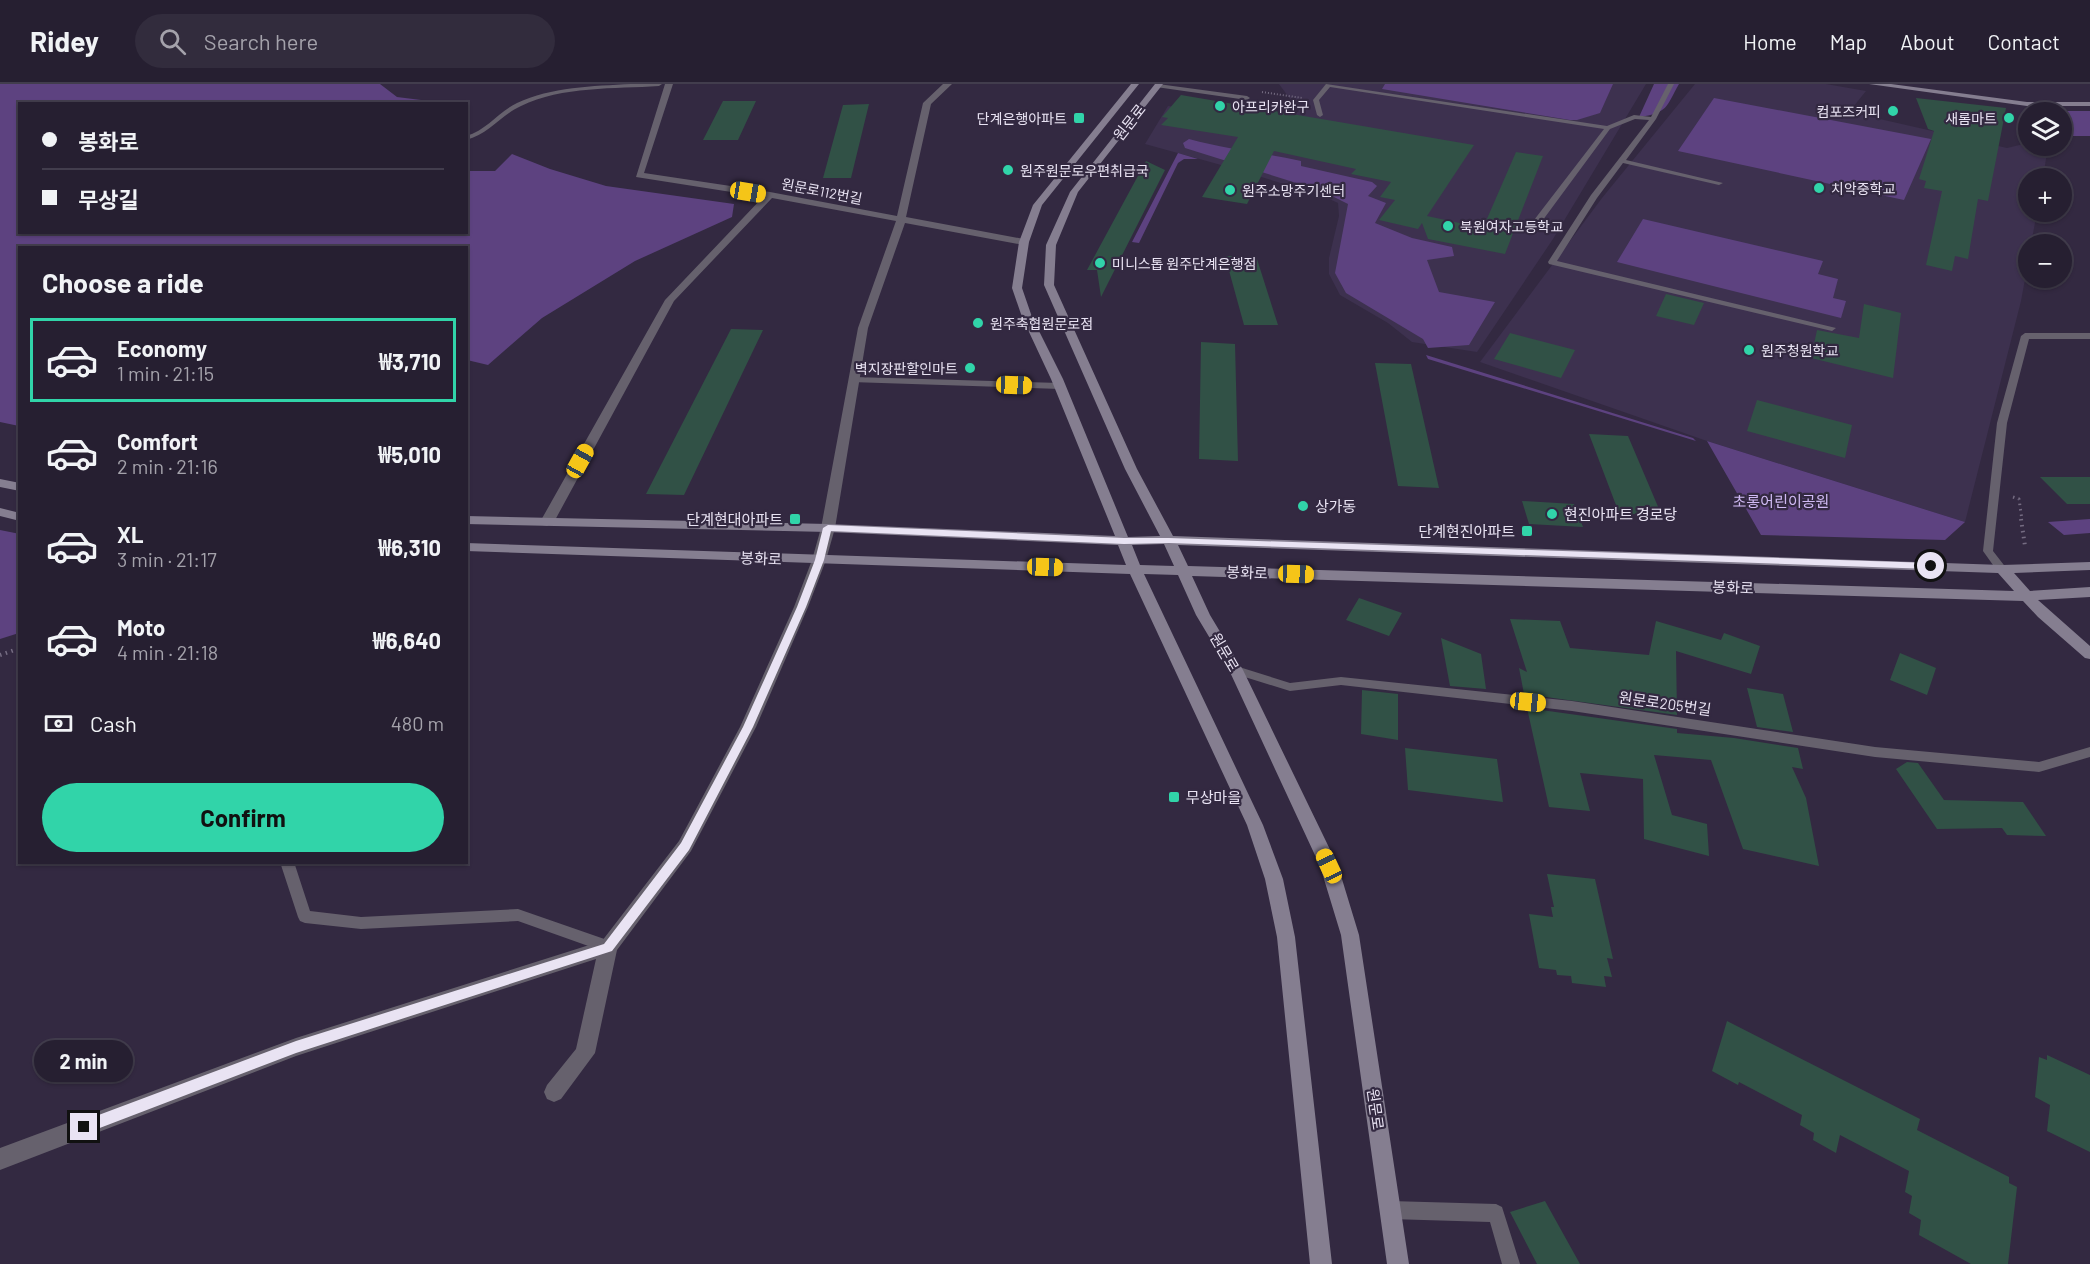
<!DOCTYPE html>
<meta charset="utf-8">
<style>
:root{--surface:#261f31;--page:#322c3d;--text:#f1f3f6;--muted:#a4a2ab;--line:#423d4d;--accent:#31d4a9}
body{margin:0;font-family:Barlow,"Noto Sans KR",sans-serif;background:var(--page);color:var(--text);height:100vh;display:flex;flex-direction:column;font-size:22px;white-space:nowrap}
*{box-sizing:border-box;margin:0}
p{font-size:20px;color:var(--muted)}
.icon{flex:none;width:33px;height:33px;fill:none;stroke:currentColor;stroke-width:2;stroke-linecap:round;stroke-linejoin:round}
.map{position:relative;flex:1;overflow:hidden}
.side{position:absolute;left:18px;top:162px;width:450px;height:618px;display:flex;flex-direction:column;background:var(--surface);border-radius:0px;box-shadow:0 2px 4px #0004,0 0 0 2px var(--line)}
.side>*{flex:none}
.guide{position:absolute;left:18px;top:18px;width:450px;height:132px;border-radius:0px;box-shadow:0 2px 4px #0004,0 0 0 2px var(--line);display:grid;align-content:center;height:132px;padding:0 24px;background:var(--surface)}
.fabs{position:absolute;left:2018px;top:18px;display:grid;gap:12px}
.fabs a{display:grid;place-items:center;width:54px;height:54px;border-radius:50%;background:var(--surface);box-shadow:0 2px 4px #0004,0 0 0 2px var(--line);font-size:30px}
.end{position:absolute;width:27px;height:27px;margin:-14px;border:8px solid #e9e3f3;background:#111;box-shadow:0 0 0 3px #111}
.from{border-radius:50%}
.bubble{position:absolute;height:42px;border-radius:21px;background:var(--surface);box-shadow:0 2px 4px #0004,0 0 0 2px var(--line);font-size:20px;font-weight:700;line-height:42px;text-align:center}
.car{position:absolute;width:18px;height:36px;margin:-18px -9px;border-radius:8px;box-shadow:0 0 4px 2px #0007;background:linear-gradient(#f5c518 24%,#345 0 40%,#f5c518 0 76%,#345 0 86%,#f5c518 0)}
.guide b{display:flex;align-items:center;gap:21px;height:57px;font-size:22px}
.guide b+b{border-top:2px solid var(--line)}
.guide i{width:15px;height:15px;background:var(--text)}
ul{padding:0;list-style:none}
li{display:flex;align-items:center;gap:18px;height:84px;margin:0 12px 9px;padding:0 12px;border:3px solid transparent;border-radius:0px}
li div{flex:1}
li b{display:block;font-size:22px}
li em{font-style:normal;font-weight:700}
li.current{border-color:var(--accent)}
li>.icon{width:54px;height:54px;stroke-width:1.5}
h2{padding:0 24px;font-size:27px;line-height:72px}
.pay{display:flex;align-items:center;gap:15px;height:66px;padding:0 24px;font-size:22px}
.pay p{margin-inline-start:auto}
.button{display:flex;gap:12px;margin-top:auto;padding:12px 24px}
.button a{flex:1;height:69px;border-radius:36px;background:var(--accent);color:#111;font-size:24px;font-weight:700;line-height:69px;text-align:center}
header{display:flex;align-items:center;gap:36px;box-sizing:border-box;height:84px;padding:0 30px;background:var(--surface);border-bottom:2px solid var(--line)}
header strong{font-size:28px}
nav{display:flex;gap:33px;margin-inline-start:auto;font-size:21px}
.search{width:420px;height:54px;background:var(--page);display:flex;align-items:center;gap:15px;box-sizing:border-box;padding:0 21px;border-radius:33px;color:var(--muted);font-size:22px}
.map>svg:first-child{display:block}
.built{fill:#3d314f}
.green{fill:#5d4280}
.building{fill:#315146}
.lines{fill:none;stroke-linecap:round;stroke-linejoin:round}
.path-far2{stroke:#756c82;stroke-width:2;stroke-dasharray:1 2;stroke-linecap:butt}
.path-far1{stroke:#756c82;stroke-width:3;stroke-dasharray:1.5 4;stroke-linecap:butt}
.path{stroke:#756c82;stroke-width:4;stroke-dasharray:1.5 4.5;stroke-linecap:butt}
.lane{fill:#66616d;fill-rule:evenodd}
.street{fill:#66616d;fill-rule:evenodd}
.secondary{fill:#857e90;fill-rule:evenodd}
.route{fill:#e9e3f3}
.poi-dot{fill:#31d4a9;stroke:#332941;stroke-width:2}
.labels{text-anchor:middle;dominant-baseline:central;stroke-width:4.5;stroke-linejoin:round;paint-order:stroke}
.far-poi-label{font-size:14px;fill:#e9e3f3;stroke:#332941;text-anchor:start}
.far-street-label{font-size:14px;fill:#e9e3f3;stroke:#332941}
.street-label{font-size:15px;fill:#e9e3f3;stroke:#332941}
.park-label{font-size:15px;fill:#d0baf4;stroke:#332941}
.poi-label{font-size:15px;fill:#e9e3f3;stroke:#332941;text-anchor:start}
</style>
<header>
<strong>Ridey</strong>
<div class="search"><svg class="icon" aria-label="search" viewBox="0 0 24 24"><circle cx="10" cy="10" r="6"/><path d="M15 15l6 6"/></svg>Search here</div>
<nav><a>Home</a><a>Map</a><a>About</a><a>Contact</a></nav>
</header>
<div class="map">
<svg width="2090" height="1180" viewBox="0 0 2090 1180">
<rect width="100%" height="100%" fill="#332941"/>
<path class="built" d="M1279 0H1646L1553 155 1477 268 1412 258 1388 239 1340 211 1329 190V174L1339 132 1338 119 1323 112 1232 84 1145 60 1168 22 1283 37 1299 27Z
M1695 0H1826L1866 7 1849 28 2007 64 2028 59V62H2048L2043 94H2028V128H2037L2031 160H2028V179L2021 217 1965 438 1707 357 1480 278 1602 114Z"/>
<path class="green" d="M0 0H380L397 13 445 19 322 20 301 16 281 20H20V148H466L467 87H495L512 70 550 85 606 102 734 120 732 133 635 177 542 234 488 281 467 276 466 164H20L19 342 0 338Z
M1385 0H1613L1600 29 1577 36H1570L1382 5Z
M1654 0H1679C1666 23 1668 29 1639 33Z
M1714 14 1931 55 1904 116 1678 67Z
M2034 27H2090V52H2061V28Z
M1189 55C1226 65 1263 69 1301 77V82L1372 98 1377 102 1368 112 1386 119 1375 139 1412 154 1452 163 1454 172 1427 176 1439 208 1495 218 1469 261 1428 264 1423 255 1346 209 1335 189 1348 120 1322 107 1185 64 1183 59Z
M1178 69 1198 75H1184L1178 79 1139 159 1132 158Z
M1643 135 1823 177 1818 190 1838 195 1833 214 1846 217 1841 234 1617 178Z
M1426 271 1693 354 1696 357 1428 275Z
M1707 357 1965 438 1945 456 1761 451Z
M2090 435V449L2064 451 2048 438Z
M0 446 20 450 19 549 0 555Z"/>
<path class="building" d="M1181 11 1474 61 1427 132 1483 144 1516 68 1543 72 1505 170 1428 155 1422 139 1418 145 1379 136 1395 116 1380 113 1391 98 1351 90 1356 85 1274 67 1247 120 1202 113 1238 53 1161 41 1168 34 1162 33Z
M1916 14 2006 24 1988 117 1978 115 1968 175 1955 172 1952 187 1926 181 1942 107 1924 104 1926 97 1919 95 1934 47 1928 45Z
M723 17H756L738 56H703Z
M869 20 851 94H823L843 21Z
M1146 77 1165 86 1101 213 1097 186H1087Z
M1225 172H1256L1278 241H1244Z
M1666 210 1704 219 1694 241 1656 232Z
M1864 220 1901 229 1893 294 1811 274 1817 246 1859 254Z
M731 245 763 246 684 411 646 410Z
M1510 249 1575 266 1561 294 1494 275Z
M1201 258 1235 260 1238 377 1199 375Z
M1375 279 1411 280 1439 404 1398 402Z
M1757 316 1852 341 1845 374 1747 347Z
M1589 350 1628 352 1662 432 1619 429Z
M2040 393H2090V420H2067Z
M1522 417 1574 420 1583 443 1529 440Z
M1359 514 1402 529 1389 552 1346 536Z
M1510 535 1560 537 1570 564 1649 571 1656 537 1721 556 1724 549 1760 562 1751 590 1676 567 1677 631 1524 610 1519 584 1527 588Z
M1441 554 1481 570 1486 605 1450 602Z
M1900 569 1936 584 1927 611 1890 596Z
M1747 604 1783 610 1793 648 1757 643Z
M1362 606 1398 610V656L1361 650Z
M1527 624 1677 645V649L1734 654 1798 664 1803 685 1792 683 1806 714 1819 782 1743 765 1711 676 1654 671 1672 731 1707 740 1709 772 1644 755 1643 695 1580 689 1590 727 1549 723Z
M1405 664 1497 675 1503 718 1408 706Z
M1907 678 1918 679 1944 716 2023 718 2046 752 2007 751 2002 744 1937 745 1896 685Z
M1547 790 1595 795 1613 875 1607 874 1612 893 1604 892 1606 903 1572 899 1571 892 1557 891 1556 886 1539 884 1529 830 1553 833 1551 823H1554Z
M1727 937 1920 1035 1917 1046 2009 1093V1099L2017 1103 2008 1180H1971L1919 1151 1921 1136 1909 1129 1912 1112 1905 1108 1909 1087 1840 1051 1836 1069 1813 1056 1814 1049 1800 1041 1802 1031 1739 998 1738 1001 1712 987Z
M2047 971 2090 991V1068L2047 1047 2050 1021 2035 1013 2039 973 2047 976Z
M1545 1117 1580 1180H1537L1510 1128Z"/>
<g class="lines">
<path class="path-far2" d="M1262 8 1302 14"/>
<path class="path-far1" d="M2013 413 2019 415 2022 436"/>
<path class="path" d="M2021 435 2025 462
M0 571 20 564"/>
<path class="lane" d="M631 0H662L659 2C615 5 562 2 521 22 501 31 489 50 466 56V52C487 46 498 28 517 19 551 3 593 2 631 0Z
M1158 0 1247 12 1250 14 1247 16 1156 3Z
M1326 0 1607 42 1634 31 1651 33 1668 0H1674L1656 35 1626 76 1723 99 1719 101 1623 79 1597 114 1557 177 1836 244 1832 247 1549 180 1548 178 1591 111 1649 36 1635 35 1610 45 1537 144H1534L1530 142 1531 140 1604 45 1330 3 1319 16 1323 31 1320 33 1317 31 1313 16Z
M2025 249H2090V255H2029L2007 339 1993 467 2007 485 2002 489 1998 488 1983 467 1997 339 2021 252Z
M854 293 1060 299 1065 302 1060 305 851 298V294Z
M1236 582 1290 599 1341 593 1572 617 1875 663 2039 678 2090 663V673L2039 688 1875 673 1572 627 1341 601 1290 607 1232 589 1230 586Z
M280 778H294L310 827 361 833 518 825 613 858 615 863 613 868 608 869 518 837 361 845 305 839 300 837 298 833Z
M1390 1117 1496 1120 1502 1123 1520 1180H1502L1490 1138 1390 1135 1384 1132 1381 1126 1384 1120Z"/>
<path class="street" d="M665 0H673L644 89 770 108 897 132 923 19 943 0H952L931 20 906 133 1024 155 1029 158 1024 161 905 139 868 244 835 444 826 476 808 523 756 643 691 767 617 866 595 969 561 1015 554 1018 547 1015 544 1008 547 1001 576 965 596 875 296 972 0 1086V1064L296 954 602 857 679 757 740 643 794 523 812 476 821 444 858 244 896 137 772 114 674 217 554 438 547 442 542 441 540 438 665 216 763 113 636 93Z"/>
<path class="secondary" d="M1131 0H1139L1042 121 1029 158 1022 204 1032 233 1063 295 1128 453 1160 452 1125 385 1044 201 1046 161 1070 108 1155 0H1163L1078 108 1056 161 1054 201 1137 385 1173 452 2002 481 2090 478V486L2014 489 2030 507 2090 503V513L2038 516 2090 562V575L2085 574 2038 533 2023 517 1192 492 1210 531 1243 586 1338 782 1359 851 1409 1180H1387L1341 851 1320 782 1229 586 1196 531 1178 491 1144 490 1263 741 1283 795 1295 853 1332 1180H1310L1277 853 1265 795 1247 741 1130 490 466 467V459L1126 481 1118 461 828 448 466 440V432L828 440 1115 452 1051 295 1022 233 1012 204 1019 158 1033 121ZM1164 460 1174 482 1140 481 1132 461ZM1178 461 1998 489 2014 507 1188 482Z
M1869 0H1891L2027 18H2090V22H2027Z
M0 395 20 399V407L0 403Z
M0 424 20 429V437L0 432Z"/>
</g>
<path class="route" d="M828 441 1124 454H1169L1931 479 1936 482 1931 485 1169 459 1124 460 831 447 824 476 806 523 753 643 689 766 612 867 296 969 84 1050 80 1048 78 1043 80 1038 296 957 604 860 681 759 743 643 797 523 815 476 823 444Z"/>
<g class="poi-dot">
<circle cx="1220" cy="22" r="6"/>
<circle cx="1893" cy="27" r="6"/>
<rect x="1073" y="28" width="12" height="12" rx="3"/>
<circle cx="2009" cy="34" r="6"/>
<circle cx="1008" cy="86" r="6"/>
<circle cx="1819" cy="104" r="6"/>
<circle cx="1230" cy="106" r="6"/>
<circle cx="1448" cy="142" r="6"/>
<circle cx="1100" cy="179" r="6"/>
<circle cx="978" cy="239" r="6"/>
<circle cx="1749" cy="266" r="6"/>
<circle cx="970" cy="284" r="6"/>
<circle cx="1303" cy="422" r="6"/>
<circle cx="1552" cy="430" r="6"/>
<rect x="789" y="429" width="12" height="12" rx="3"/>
<rect x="1521" y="441" width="12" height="12" rx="3"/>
<rect x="1168" y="707" width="12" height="12" rx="3"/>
</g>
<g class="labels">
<g class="far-poi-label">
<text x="1232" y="22">아프리카완구</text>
<text x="1881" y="27" text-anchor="end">컴포즈커피</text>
<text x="1067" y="34" text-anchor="end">단계은행아파트</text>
<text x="1997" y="34" text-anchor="end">새롬마트</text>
<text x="1020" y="86">원주원문로우편취급국</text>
<text x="1831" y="104">치악중학교</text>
<text x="1242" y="106">원주소망주기센터</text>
<text x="1460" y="142">북원여자고등학교</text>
<text x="1112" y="179">미니스톱 원주단계은행점</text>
<text x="990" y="239">원주축협원문로점</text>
<text x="1761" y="266">원주청원학교</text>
<text x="958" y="284" text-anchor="end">벽지장판할인마트</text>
</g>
<g class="far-street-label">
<text transform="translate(822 107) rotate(11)">원문로112번길</text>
</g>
<g class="street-label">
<text transform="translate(1129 38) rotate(-52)">원문로</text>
<text transform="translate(761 474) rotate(2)">봉화로</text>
<text transform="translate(1247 488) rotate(2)">봉화로</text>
<text transform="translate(1733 503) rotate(2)">봉화로</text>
<text transform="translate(1225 568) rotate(60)">원문로</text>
<text transform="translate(1665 619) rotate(8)">원문로205번길</text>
<text transform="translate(1376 1025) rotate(82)">원문로</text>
</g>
<g class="park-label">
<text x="1781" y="417">초롱어린이공원</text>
</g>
<g class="poi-label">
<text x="1315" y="422">상가동</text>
<text x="1564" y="430">현진아파트 경로당</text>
<text x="783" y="435" text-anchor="end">단계현대아파트</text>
<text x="1515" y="447" text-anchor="end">단계현진아파트</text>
<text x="1186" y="713">무상마을</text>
</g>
</g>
</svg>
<div class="fabs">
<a><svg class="icon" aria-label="layers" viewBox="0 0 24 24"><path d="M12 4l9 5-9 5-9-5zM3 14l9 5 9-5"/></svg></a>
<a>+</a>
<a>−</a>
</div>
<i class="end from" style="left:1931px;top:482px"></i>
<i class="end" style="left:84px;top:1043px"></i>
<div class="bubble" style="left:34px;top:956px;width:99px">2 min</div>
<i class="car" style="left:748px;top:108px;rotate:99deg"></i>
<i class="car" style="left:1014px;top:301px;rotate:92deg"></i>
<i class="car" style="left:580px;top:377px;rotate:29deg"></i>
<i class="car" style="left:1045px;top:483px;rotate:92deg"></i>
<i class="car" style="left:1296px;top:490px;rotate:92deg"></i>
<i class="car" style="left:1528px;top:618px;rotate:96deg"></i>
<i class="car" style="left:1329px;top:782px;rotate:335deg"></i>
<div class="guide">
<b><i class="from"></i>봉화로</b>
<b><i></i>무상길</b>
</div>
<section class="side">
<h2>Choose a ride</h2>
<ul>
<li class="current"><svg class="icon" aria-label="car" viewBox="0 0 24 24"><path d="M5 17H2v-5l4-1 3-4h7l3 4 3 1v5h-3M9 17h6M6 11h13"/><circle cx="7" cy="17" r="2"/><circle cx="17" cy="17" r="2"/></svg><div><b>Economy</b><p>1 min · 21:15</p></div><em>₩3,710</em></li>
<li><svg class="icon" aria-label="car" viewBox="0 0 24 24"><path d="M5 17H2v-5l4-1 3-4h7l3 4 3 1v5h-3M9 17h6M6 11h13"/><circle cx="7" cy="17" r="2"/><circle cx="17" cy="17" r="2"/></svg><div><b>Comfort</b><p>2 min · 21:16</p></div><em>₩5,010</em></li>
<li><svg class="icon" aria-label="car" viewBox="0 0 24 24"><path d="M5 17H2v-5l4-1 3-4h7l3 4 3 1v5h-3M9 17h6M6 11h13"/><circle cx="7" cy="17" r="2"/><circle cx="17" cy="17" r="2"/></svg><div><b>XL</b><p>3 min · 21:17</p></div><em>₩6,310</em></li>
<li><svg class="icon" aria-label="car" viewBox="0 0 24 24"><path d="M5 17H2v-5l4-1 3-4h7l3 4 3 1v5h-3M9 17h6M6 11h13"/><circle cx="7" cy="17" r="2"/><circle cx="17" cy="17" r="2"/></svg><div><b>Moto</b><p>4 min · 21:18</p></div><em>₩6,640</em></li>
</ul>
<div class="pay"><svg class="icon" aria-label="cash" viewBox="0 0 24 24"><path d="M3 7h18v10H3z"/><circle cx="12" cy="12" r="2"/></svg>Cash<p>480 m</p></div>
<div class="button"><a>Confirm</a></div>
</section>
</div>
